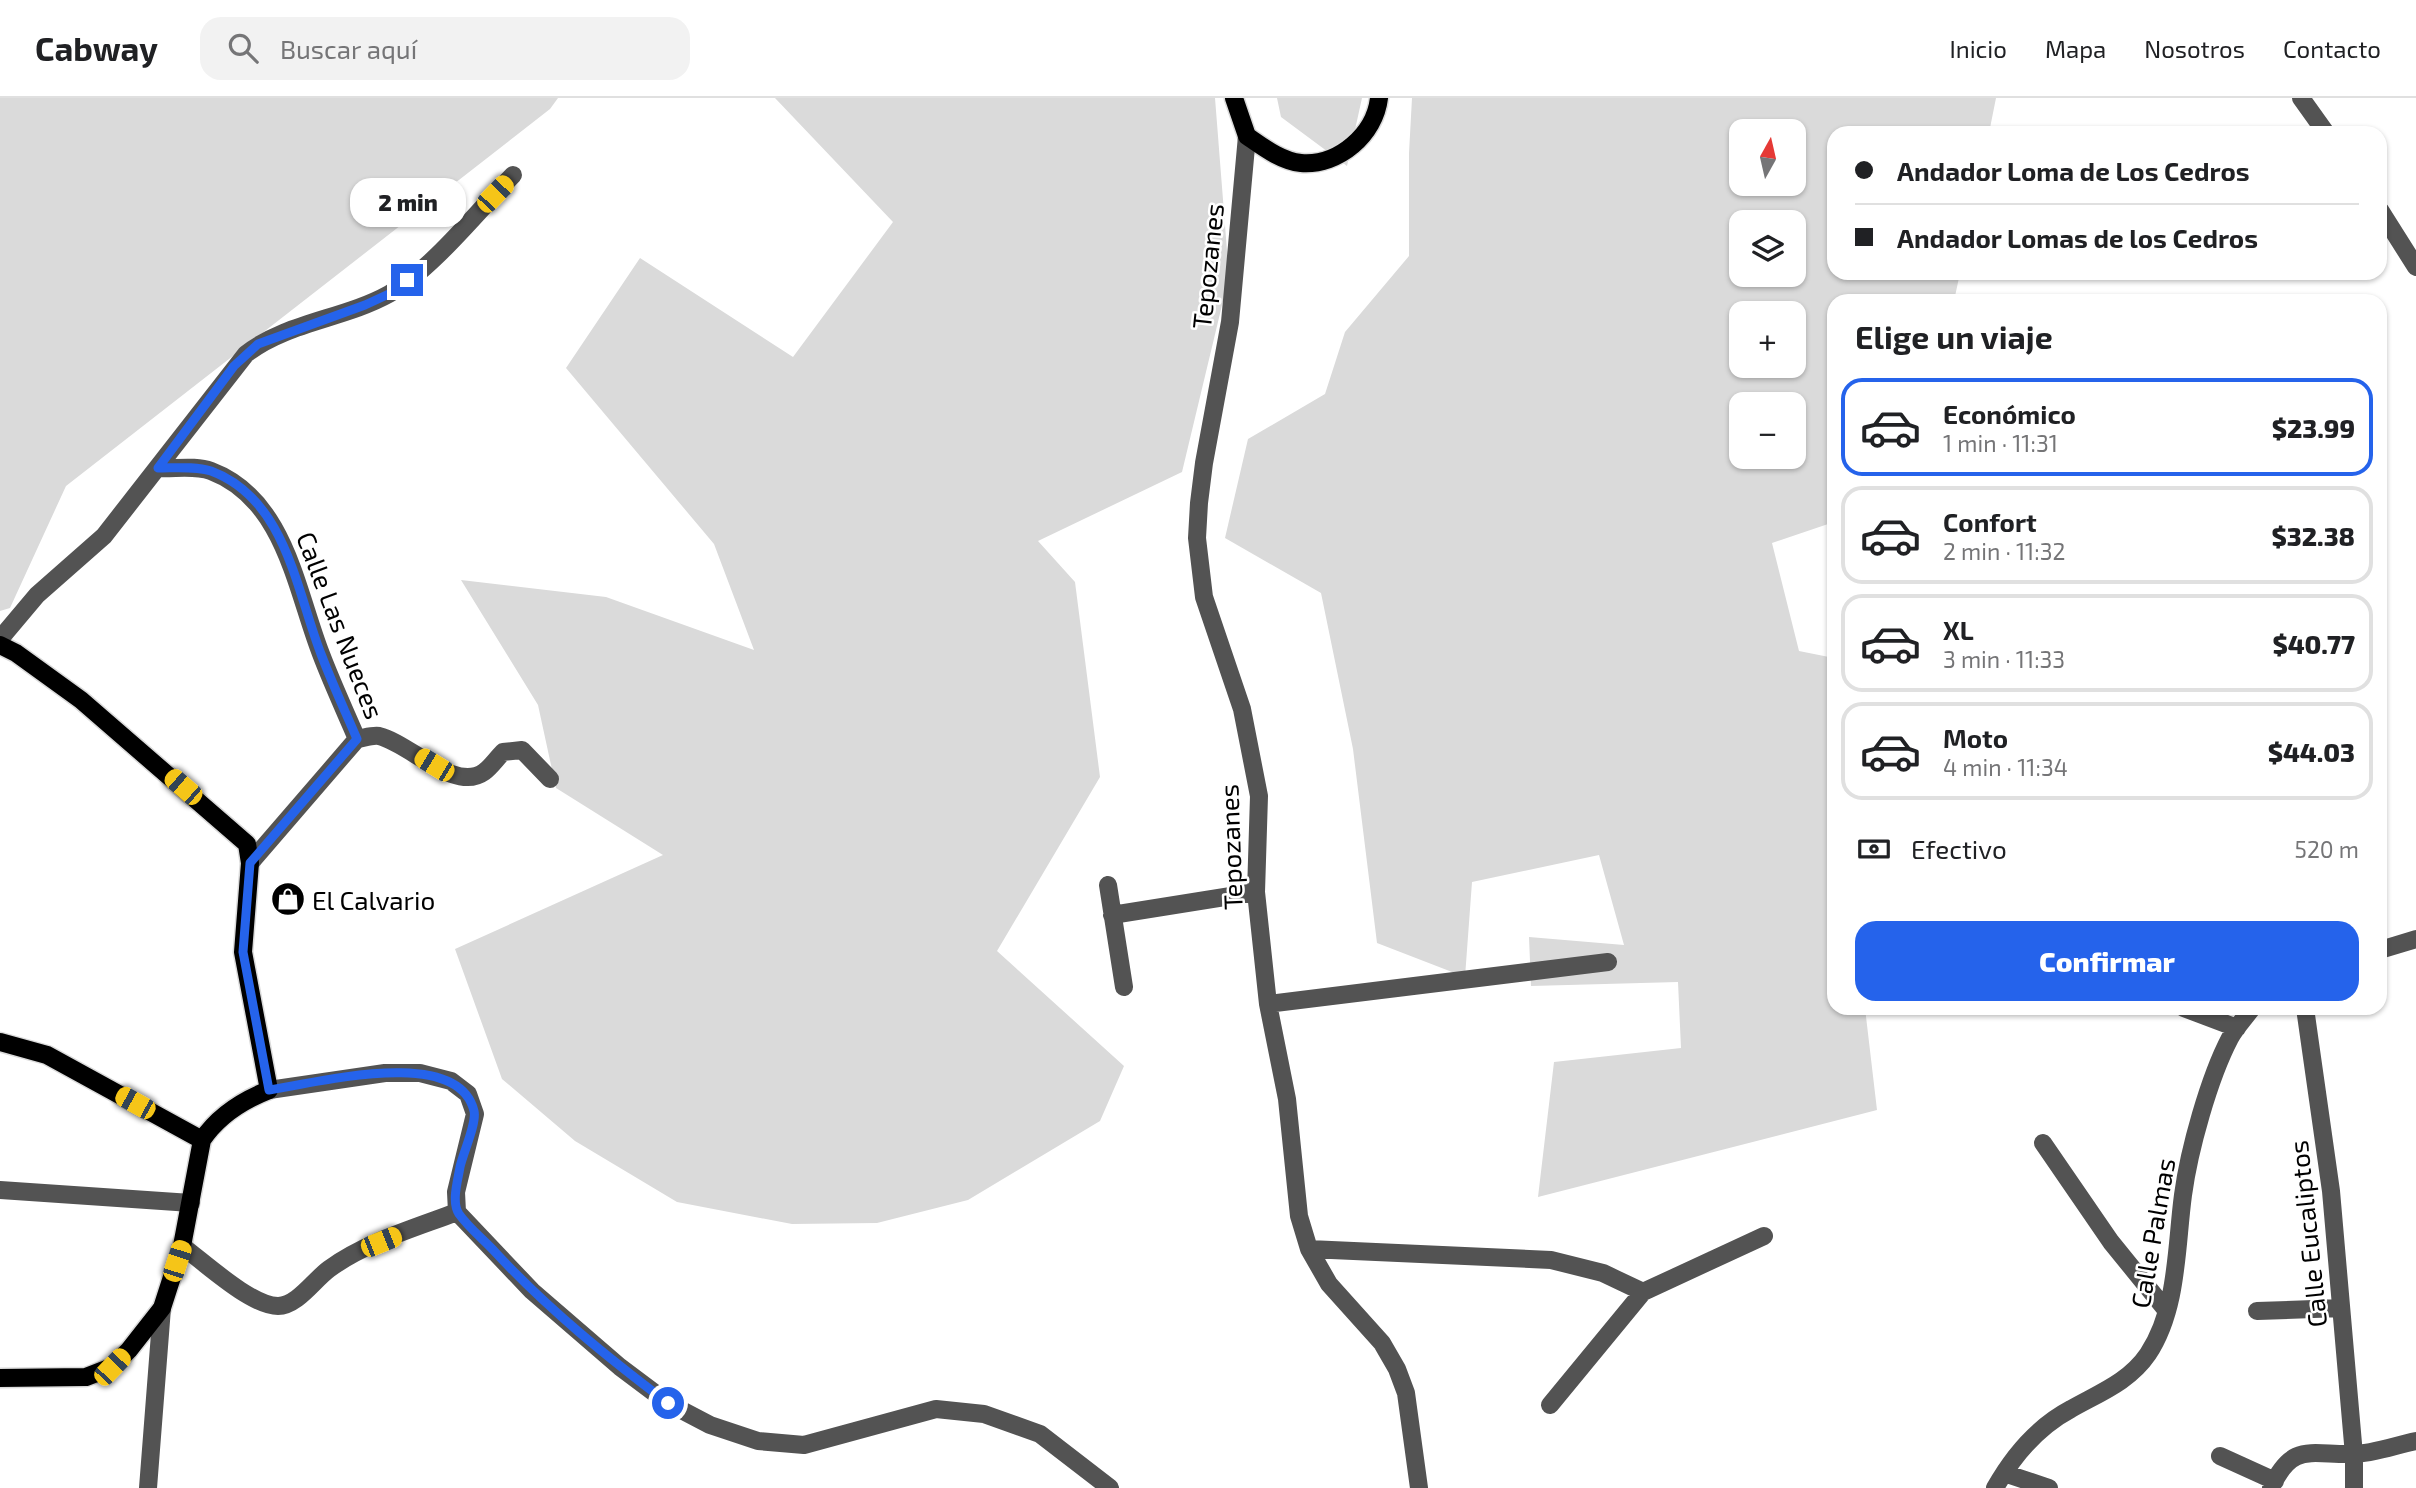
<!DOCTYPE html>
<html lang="es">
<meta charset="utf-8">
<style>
:root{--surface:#fff;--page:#f2f2f2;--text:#202124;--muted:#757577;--line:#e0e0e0;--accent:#2563eb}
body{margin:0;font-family:"Exo 2",sans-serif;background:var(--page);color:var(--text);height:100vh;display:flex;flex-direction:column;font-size:26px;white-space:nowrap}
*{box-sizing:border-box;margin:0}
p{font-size:23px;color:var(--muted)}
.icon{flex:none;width:38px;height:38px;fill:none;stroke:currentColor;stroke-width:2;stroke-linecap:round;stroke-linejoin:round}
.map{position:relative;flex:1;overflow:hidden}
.side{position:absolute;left:1827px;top:196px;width:560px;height:721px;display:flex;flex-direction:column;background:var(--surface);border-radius:21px;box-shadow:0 2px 5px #0004}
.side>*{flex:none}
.hud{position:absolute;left:1827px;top:28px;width:560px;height:154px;border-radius:21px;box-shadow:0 2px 5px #0004;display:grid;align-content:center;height:154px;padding:0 28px;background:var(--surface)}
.needle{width:46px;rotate:8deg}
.buttons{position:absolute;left:1729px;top:21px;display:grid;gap:14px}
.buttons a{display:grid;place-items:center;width:77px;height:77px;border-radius:14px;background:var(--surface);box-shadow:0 2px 5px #0004;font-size:35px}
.end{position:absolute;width:32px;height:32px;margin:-16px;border:9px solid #2563eb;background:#fff;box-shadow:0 0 0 4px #fff}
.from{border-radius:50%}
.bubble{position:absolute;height:49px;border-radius:21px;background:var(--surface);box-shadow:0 2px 5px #0004;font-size:23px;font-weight:800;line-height:49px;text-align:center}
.car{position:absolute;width:21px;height:42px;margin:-21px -10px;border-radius:9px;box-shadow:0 0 5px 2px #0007;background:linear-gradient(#f5c518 24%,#345 0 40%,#f5c518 0 76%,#345 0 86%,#f5c518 0)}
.hud b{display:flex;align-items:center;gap:24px;height:66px;font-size:26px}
.hud b+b{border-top:2px solid var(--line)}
.hud i{width:18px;height:18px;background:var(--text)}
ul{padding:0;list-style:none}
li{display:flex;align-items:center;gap:21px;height:98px;margin:0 14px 10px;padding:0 14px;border:4px solid var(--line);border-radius:21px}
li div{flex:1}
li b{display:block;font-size:26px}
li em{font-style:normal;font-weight:800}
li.active{border-color:var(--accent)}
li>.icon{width:63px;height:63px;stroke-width:1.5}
h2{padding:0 28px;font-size:32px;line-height:84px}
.pay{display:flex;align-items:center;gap:18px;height:77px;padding:0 28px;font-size:26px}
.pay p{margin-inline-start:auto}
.primary-button{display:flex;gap:14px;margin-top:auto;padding:14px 28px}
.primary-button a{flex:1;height:80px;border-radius:21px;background:var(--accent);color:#fff;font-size:28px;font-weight:800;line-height:80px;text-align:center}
header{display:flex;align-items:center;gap:42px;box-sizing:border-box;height:98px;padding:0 35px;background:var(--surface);border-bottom:2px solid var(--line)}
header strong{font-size:33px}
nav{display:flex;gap:38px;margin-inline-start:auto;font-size:24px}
.search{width:490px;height:63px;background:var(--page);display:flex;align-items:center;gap:18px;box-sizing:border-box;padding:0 24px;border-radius:21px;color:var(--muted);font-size:26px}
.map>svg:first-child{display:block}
.green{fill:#dadada;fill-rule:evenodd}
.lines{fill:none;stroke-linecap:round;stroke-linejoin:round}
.major-casing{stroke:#dbdbdb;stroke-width:21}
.minor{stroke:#535353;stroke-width:18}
.major{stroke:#000;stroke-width:18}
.route{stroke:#2563eb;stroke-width:9}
.labels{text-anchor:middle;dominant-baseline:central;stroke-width:5;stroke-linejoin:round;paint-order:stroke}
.street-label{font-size:26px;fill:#000;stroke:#fff}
.poi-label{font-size:26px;fill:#000;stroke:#fff;text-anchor:start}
</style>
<header>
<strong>Cabway</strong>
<div class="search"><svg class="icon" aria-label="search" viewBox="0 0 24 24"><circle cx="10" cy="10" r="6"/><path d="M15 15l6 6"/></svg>Buscar aquí</div>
<nav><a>Inicio</a><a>Mapa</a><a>Nosotros</a><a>Contacto</a></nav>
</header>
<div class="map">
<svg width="2416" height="1390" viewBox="0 0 2416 1390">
<rect width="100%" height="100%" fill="#fff"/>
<path class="green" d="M0 0H558L550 11 66 388 10 510 0 513Z
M775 0H1215L1229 178 1182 374 1038 443 1075 484 1100 679 997 853 1124 968 1100 1023 968 1102 877 1125 792 1126 677 1104 575 1043 502 981 455 851 663 757 556 690 538 607 461 482 606 499 754 552 714 446 566 270 640 160 793 259 893 124Z
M1277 0H1362L1347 68 1281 19Z
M1412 0H1996L1989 35H1834V175H1960L1954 203H1834V424L1772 445 1799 553 1834 560V910H1865L1877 1012 1538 1099 1554 964 1681 950 1678 884 1531 888 1529 839 1624 847 1599 757 1472 784 1465 879 1377 845 1353 651 1321 495 1225 440 1248 341 1325 296 1345 234 1409 158V55ZM1741 33H1794V86H1741ZM1741 124H1794V177H1741ZM1741 215H1794V268H1741ZM1741 306H1794V359H1741Z"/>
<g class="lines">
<g class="major-casing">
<path id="major" d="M1234 0 1247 38C1263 49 1281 63 1301 65 1339 68 1375 36 1379 0
M0 547 16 555 81 602 247 746 250 765 243 854 269 992C241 1003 218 1018 202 1042L47 957 0 944
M0 1280 86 1279 112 1269 129 1252 162 1210 182 1148 202 1042"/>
</g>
<path class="minor" d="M2301 0 2326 35
M1247 38 1230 224 1204 365 1199 405 1197 440 1204 499 1242 611 1259 698 1256 794 1268 906 1287 1001 1299 1118 1309 1151 1329 1186 1382 1245 1397 1271 1406 1295 1419 1390
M2380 112 2416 169
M158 370C175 371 195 367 211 373 285 401 296 492 321 556 332 585 345 613 357 641
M0 541 37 497 104 438 246 256C287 224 344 221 389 196 432 171 477 114 513 77
M357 641C364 640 372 637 379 638 409 645 455 695 484 674 491 669 497 660 503 654L522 652 550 681
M250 765 357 641
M1108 787 1124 889
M1112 817 1256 794
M2380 852 2416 841
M1268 906 1608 864
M2184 910 2237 930
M2305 910 2331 1093 2354 1357V1390
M269 992 385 975H420L451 983 468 996 475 1016 456 1094 457 1114 532 1193 620 1269 668 1305 710 1327 758 1343 804 1347 936 1311 984 1316 1040 1336 1110 1390
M2043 1045 2111 1144 2167 1213
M0 1092 191 1105
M182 1148C204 1164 251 1208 278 1208 297 1208 314 1182 329 1171 366 1144 415 1130 457 1114
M1309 1151 1551 1162 1603 1175 1643 1194 1764 1138
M2257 1213 2341 1210
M1550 1307 1643 1194
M2220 1358 2275 1383
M2004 1375 2049 1390
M148 1390 162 1210
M1995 1390C2013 1358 2039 1328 2071 1311 2099 1295 2129 1284 2148 1256 2178 1211 2176 1149 2183 1097 2189 1052 2209 980 2230 940 2236 929 2245 920 2252 910
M2271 1390C2292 1344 2310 1357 2352 1356 2373 1356 2396 1347 2416 1343"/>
<use href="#major" class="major"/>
</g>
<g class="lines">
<path class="route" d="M407 182 391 195 365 207 258 246 234 268 158 370C175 370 195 368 211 373 286 401 296 492 321 556 332 585 345 613 357 641L250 765 243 854 269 992C316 985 458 947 474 1013 477 1025 463 1055 460 1069 458 1082 451 1104 459 1116 469 1130 484 1142 496 1155 548 1211 607 1259 668 1305"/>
</g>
<defs>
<g id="shop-disc" transform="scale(1.75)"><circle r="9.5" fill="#000" stroke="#fff"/><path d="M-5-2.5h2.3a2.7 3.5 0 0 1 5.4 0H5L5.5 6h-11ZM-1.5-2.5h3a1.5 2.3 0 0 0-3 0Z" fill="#fff"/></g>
</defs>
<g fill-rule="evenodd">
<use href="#shop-disc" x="288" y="801"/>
</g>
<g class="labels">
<g class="street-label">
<text transform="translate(1207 168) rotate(-84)">Tepozanes</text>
<text transform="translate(341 527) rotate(69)">Calle Las Nueces</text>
<text transform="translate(1230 749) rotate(-92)">Tepozanes</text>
<text transform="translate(2152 1135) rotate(-80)">Calle Palmas</text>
<text transform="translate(2307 1136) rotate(-96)">Calle Eucaliptos</text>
</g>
<g class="poi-label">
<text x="312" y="801">El Calvario</text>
</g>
</g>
</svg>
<div class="buttons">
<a><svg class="needle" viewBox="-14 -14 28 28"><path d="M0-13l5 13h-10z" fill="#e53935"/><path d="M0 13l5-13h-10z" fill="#757577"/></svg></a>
<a><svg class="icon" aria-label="layers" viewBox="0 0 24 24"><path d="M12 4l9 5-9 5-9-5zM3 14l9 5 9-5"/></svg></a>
<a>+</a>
<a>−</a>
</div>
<i class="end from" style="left:668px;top:1305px"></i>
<i class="end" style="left:407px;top:182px"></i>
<div class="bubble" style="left:350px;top:80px;width:116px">2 min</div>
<i class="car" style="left:495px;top:96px;rotate:44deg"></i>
<i class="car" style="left:434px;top:667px;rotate:301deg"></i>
<i class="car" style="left:183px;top:689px;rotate:311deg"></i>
<i class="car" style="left:135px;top:1005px;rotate:299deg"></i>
<i class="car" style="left:381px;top:1144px;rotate:68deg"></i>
<i class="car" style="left:177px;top:1163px;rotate:18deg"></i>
<i class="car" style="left:112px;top:1269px;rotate:44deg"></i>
<div class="hud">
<b><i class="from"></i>Andador Loma de Los Cedros</b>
<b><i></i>Andador Lomas de los Cedros</b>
</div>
<section class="side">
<h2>Elige un viaje</h2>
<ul>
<li class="active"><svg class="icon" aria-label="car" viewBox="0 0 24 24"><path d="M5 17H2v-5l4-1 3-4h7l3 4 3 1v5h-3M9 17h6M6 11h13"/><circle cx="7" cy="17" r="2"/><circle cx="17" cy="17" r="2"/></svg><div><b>Económico</b><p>1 min · 11:31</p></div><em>$23.99</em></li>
<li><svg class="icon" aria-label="car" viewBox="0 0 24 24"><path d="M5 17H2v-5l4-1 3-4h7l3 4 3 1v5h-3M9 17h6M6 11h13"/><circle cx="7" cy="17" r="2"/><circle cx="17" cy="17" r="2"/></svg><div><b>Confort</b><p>2 min · 11:32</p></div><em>$32.38</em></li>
<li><svg class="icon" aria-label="car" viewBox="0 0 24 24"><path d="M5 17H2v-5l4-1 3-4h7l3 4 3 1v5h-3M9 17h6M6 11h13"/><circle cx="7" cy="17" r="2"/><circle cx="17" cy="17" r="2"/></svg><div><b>XL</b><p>3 min · 11:33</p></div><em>$40.77</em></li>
<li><svg class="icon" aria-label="car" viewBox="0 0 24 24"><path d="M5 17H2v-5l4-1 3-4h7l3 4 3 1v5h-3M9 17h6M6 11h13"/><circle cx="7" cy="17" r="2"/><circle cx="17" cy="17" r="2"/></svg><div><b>Moto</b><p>4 min · 11:34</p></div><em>$44.03</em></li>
</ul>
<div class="pay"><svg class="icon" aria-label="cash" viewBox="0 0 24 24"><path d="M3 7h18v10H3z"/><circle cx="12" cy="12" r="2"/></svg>Efectivo<p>520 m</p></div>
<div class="primary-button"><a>Confirmar</a></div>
</section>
</div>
